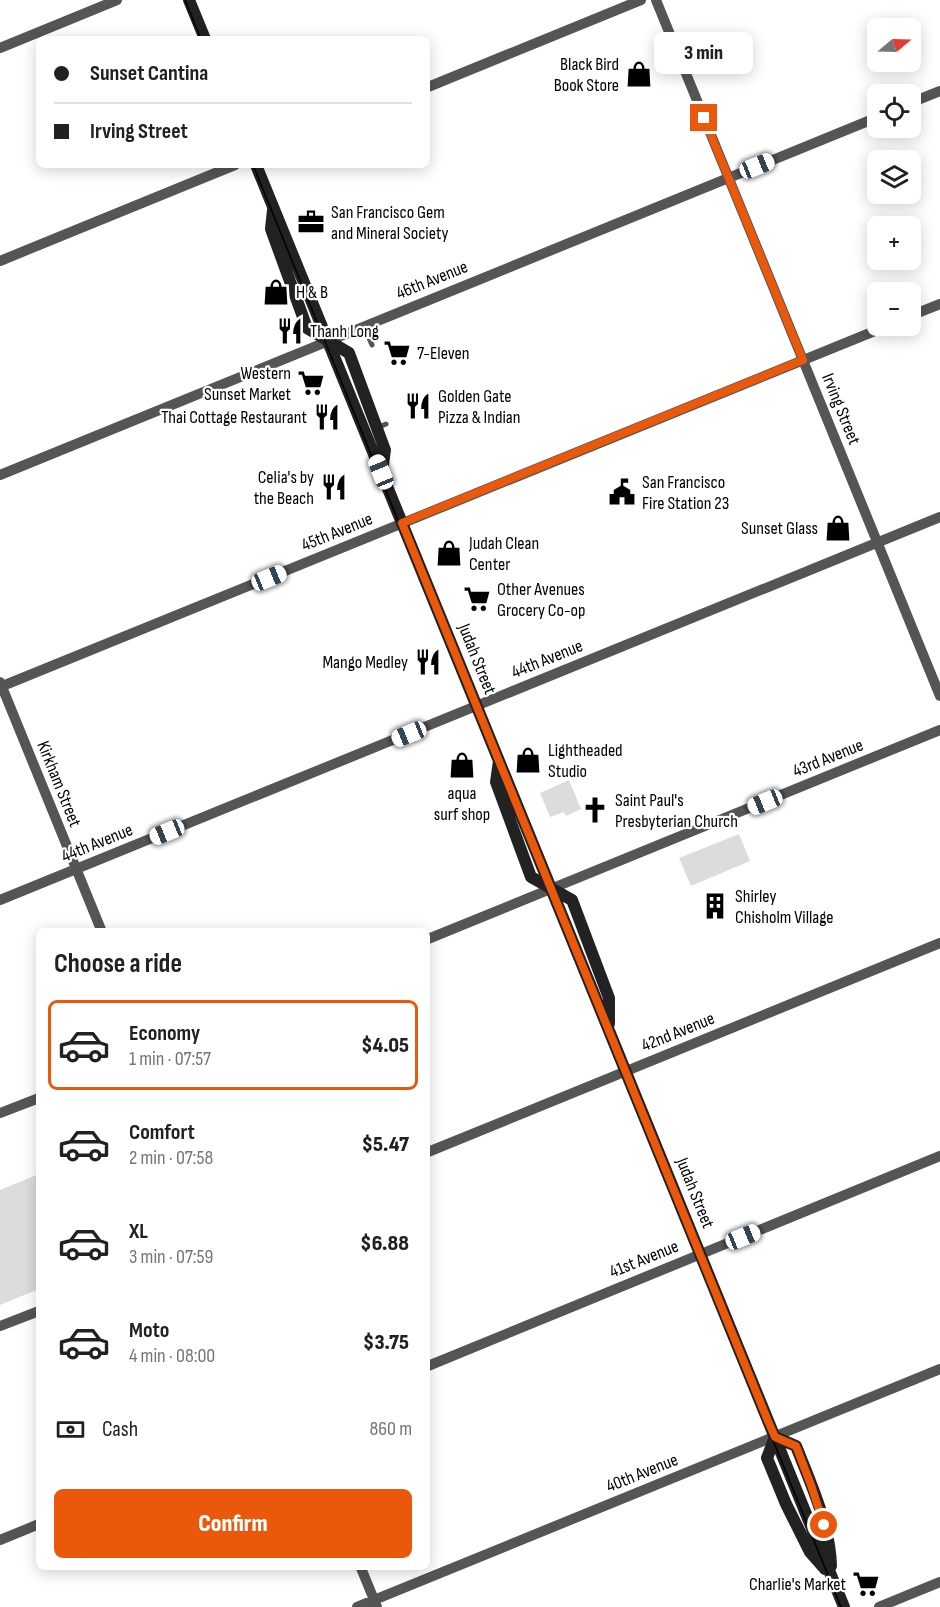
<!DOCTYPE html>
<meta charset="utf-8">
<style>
:root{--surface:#fff;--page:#f2f2f2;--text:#202124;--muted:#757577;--line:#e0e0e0;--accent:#ea580c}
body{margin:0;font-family:"Sofia Sans Condensed",sans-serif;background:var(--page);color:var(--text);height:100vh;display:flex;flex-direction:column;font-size:22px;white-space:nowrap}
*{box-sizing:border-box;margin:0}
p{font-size:20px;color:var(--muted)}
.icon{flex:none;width:33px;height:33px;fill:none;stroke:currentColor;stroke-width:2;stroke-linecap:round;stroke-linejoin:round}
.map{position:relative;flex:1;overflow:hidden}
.panel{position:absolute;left:36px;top:928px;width:394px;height:642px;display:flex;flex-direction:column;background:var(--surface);border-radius:9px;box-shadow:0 3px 15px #0003}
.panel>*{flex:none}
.hud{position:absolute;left:36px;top:36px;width:394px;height:132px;border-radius:9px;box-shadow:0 3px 15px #0003;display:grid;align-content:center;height:132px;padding:0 18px;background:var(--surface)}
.needle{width:39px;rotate:71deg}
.tools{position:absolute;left:867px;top:18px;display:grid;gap:12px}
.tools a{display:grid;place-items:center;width:54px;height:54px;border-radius:9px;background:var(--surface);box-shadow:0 3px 15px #0003;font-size:30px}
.end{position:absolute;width:27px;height:27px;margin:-14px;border:8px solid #ea580c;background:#fff;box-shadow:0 0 0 3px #fff}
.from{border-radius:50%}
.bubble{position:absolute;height:42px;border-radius:9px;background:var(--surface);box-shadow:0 3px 15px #0003;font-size:20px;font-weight:800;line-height:42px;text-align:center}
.car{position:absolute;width:18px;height:36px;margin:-18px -9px;border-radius:8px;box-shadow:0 0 4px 2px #0007;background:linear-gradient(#fff 24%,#345 0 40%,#fff 0 76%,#345 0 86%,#fff 0)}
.hud b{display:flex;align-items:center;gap:21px;height:57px;font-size:22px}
.hud b+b{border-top:2px solid var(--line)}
.hud i{width:15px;height:15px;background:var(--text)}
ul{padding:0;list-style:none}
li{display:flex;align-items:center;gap:18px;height:90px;margin:0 12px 9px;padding:0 6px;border:3px solid transparent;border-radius:9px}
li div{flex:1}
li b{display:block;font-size:22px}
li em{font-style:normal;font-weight:800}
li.selected{border-color:var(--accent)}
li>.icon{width:54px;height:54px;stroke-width:1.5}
h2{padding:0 18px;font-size:27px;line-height:72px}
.pay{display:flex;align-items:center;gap:15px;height:66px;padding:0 18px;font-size:22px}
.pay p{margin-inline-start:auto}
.primary-button{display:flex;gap:12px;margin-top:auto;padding:12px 18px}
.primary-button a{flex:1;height:69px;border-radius:9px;background:var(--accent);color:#fff;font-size:24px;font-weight:800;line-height:69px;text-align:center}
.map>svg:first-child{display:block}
.green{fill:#dcdcdc}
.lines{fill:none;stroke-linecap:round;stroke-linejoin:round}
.lane{stroke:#555;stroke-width:5}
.street{stroke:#555;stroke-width:10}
.secondary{stroke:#222;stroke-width:12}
.tram{stroke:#000;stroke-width:1.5}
.route{stroke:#ea580c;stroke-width:8}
.labels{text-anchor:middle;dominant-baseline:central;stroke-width:4.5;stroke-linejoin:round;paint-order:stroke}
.poi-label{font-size:18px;fill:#000;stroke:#fff;text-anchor:start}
.street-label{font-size:18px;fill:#000;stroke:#fff}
</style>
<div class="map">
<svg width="940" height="1607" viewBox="0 0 940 1607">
<rect width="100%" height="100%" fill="#fff"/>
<path class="green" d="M569 780 581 809 566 816 564 812 550 817 540 793Z
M739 834 750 861 691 886 679 858Z
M39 1174V1289L0 1305V1190Z"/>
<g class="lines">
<path class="lane" d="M364 326 372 345
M377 428 386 424"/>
<path class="street" d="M656 0 940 696
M0 48 117 0
M428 87 641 0
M910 103 940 91
M0 261 235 165
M910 316 940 304
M0 475 878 117
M0 682 102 932
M0 687 887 326
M0 900 940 517
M428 939 940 730
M0 1113 39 1098
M428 1152 940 943
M0 1326 39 1311
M428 1366 940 1156
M0 1540 39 1524
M361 1568 377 1607
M357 1607 940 1369
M879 1607 940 1582"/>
<path class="secondary" d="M189 0 205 39
M256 165 844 1607
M273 210 271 229 307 328 349 353 385 450 382 471
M499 761 496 782 531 877 572 900 609 998V1024
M775 1437 796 1446C811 1484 830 1525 831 1566
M775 1437 767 1458 786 1504 810 1552 825 1569"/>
<path class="tram" d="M185 0 201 39
M253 165 841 1607"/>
</g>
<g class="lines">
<path class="route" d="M704 118 803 360 402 523 768 1421 775 1437 796 1446 811 1485 824 1525"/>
</g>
<defs>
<g id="shop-bare" transform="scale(2.07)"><path d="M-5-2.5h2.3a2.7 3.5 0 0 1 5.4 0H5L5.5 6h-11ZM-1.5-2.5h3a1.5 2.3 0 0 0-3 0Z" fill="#000" stroke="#fff" stroke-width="2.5" paint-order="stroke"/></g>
<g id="office-bare" transform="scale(2.07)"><path d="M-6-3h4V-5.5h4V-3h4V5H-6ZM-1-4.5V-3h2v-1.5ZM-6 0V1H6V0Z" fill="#000" stroke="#fff" stroke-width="2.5" paint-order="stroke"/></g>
<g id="restaurant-bare" transform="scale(2.07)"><path d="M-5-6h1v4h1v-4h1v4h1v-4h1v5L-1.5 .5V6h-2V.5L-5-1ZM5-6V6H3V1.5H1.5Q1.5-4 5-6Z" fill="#000" stroke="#fff" stroke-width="2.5" paint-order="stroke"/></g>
<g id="supermarket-bare" transform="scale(2.07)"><path d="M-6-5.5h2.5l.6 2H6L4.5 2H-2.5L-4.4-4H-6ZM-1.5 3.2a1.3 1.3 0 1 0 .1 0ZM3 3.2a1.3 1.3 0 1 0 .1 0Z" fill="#000" stroke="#fff" stroke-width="2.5" paint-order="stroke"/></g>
<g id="civic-bare" transform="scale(2.07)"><path d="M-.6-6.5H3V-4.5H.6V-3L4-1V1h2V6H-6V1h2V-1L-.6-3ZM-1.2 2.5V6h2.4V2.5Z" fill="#000" stroke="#fff" stroke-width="2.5" paint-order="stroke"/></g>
<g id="church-bare" transform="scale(2.07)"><path d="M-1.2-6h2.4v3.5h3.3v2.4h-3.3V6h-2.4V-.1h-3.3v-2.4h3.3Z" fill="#000" stroke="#fff" stroke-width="2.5" paint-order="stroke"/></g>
<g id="building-bare" transform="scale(2.07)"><path d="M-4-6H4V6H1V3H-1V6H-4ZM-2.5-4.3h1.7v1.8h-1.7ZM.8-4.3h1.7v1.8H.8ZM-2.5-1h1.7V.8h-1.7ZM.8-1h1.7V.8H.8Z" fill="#000" stroke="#fff" stroke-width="2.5" paint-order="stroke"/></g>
</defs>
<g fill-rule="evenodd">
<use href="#shop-bare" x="639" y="74"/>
<use href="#office-bare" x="311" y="222"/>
<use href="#shop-bare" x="276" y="292"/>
<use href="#restaurant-bare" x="290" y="331"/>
<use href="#supermarket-bare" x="397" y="353"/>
<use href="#supermarket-bare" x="311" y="383"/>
<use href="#restaurant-bare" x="418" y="406"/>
<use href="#restaurant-bare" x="327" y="417"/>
<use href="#restaurant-bare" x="334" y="487"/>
<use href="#civic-bare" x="622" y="492"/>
<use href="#shop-bare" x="838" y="528"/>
<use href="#shop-bare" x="449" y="553"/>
<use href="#supermarket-bare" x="477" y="599"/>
<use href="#restaurant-bare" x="428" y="662"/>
<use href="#shop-bare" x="528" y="760"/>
<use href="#shop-bare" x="462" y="765"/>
<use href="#church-bare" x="595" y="810"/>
<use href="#building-bare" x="715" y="906"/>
<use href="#supermarket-bare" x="866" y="1584"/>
</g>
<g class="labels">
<g class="poi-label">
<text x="619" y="64" text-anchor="end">Black Bird<tspan x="619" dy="21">Book Store</tspan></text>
<text x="331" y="212">San Francisco Gem<tspan x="331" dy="21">and Mineral Society</tspan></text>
<text x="296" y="292">H &amp; B</text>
<text x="310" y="331">Thanh Long</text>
<text x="417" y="353">7-Eleven</text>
<text x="291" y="373" text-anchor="end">Western<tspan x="291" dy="21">Sunset Market</tspan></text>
<text x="438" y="396">Golden Gate<tspan x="438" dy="21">Pizza &amp; Indian</tspan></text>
<text x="307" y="417" text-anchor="end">Thai Cottage Restaurant</text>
<text x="314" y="477" text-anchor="end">Celia's by<tspan x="314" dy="21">the Beach</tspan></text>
<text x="642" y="482">San Francisco<tspan x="642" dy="21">Fire Station 23</tspan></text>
<text x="818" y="528" text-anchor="end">Sunset Glass</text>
<text x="469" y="543">Judah Clean<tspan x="469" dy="21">Center</tspan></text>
<text x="497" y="589">Other Avenues<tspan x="497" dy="21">Grocery Co-op</tspan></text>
<text x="408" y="662" text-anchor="end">Mango Medley</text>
<text x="548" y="750">Lightheaded<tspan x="548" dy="21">Studio</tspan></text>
<text x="462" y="793" text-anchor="middle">aqua<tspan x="462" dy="21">surf shop</tspan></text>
<text x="615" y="800">Saint Paul's<tspan x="615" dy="21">Presbyterian Church</tspan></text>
<text x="735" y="896">Shirley<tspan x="735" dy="21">Chisholm Village</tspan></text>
<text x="846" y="1584" text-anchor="end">Charlie's Market</text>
</g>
<g class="street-label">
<text transform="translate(432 280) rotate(-22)">46th Avenue</text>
<text transform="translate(841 409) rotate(68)">Irving Street</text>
<text transform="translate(337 532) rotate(-22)">45th Avenue</text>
<text transform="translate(477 659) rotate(68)">Judah Street</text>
<text transform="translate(547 659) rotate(-22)">44th Avenue</text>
<text transform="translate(828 758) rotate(-22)">43rd Avenue</text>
<text transform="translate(59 784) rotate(68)">Kirkham Street</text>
<text transform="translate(97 843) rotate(-22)">44th Avenue</text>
<text transform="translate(678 1032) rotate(-22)">42nd Avenue</text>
<text transform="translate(695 1193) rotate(68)">Judah Street</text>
<text transform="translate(644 1259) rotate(-22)">41st Avenue</text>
<text transform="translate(642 1473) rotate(-22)">40th Avenue</text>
</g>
</g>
</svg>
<div class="tools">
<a><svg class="needle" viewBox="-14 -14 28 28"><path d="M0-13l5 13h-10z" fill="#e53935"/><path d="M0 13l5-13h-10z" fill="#757577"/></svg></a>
<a><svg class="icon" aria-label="locate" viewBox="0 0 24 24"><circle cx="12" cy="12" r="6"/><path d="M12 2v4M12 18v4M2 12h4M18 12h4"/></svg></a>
<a><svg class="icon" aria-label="layers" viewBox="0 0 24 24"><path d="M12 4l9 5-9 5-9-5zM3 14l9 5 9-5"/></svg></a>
<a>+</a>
<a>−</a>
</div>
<i class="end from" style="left:824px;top:1525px"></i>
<i class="end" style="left:704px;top:118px"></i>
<div class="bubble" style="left:654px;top:32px;width:99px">3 min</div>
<i class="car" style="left:757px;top:166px;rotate:68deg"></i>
<i class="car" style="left:381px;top:472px;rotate:338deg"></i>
<i class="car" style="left:269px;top:578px;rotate:68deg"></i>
<i class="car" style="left:409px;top:734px;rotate:248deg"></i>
<i class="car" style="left:765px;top:802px;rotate:248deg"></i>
<i class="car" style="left:167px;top:832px;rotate:248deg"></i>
<i class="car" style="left:743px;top:1237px;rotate:68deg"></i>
<div class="hud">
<b><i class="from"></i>Sunset Cantina</b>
<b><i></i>Irving Street</b>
</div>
<section class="panel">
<h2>Choose a ride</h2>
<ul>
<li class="selected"><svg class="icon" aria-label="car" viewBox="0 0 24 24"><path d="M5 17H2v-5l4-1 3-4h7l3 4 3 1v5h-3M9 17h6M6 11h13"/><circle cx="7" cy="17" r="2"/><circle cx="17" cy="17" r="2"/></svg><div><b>Economy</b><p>1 min · 07:57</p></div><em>$4.05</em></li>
<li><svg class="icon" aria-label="car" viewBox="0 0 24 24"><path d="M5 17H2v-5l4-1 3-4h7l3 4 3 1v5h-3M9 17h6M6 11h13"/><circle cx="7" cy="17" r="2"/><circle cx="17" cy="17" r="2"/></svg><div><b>Comfort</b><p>2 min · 07:58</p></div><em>$5.47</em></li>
<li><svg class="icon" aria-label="car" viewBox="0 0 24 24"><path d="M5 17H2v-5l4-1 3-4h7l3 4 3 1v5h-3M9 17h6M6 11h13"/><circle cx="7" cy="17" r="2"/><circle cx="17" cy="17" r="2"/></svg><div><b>XL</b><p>3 min · 07:59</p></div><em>$6.88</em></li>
<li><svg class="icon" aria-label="car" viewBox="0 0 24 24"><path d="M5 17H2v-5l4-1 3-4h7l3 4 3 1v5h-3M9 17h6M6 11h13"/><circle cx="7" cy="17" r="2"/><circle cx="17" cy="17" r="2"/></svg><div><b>Moto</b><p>4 min · 08:00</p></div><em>$3.75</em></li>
</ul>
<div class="pay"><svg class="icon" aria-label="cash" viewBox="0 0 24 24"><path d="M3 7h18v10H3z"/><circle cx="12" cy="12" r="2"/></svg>Cash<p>860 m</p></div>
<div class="primary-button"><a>Confirm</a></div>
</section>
</div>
